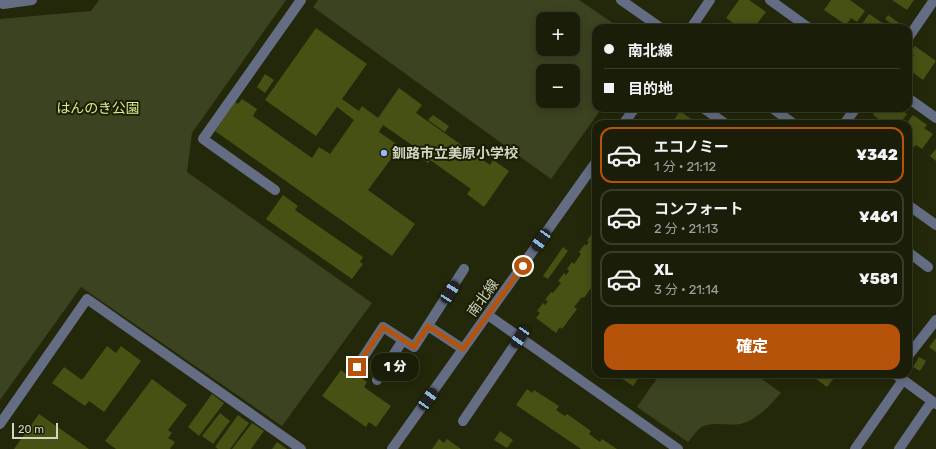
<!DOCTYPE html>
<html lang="ja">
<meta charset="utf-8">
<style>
:root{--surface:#1a1e08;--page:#272b16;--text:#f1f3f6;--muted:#9fa29c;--line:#383c29;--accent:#b45309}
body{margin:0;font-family:Rubik,"Noto Sans JP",sans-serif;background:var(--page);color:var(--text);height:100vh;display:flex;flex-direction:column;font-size:15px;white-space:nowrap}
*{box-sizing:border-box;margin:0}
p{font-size:13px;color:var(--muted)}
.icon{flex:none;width:22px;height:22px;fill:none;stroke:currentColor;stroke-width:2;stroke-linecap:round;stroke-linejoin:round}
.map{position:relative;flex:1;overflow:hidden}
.details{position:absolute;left:592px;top:120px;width:320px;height:258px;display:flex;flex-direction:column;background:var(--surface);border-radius:12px;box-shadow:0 2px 10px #0003,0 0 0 1px var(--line)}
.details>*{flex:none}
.top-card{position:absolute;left:592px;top:24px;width:320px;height:88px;border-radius:12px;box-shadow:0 2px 10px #0003,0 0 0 1px var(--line);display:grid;align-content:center;height:88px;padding:0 12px;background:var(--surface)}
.controls{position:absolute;left:536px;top:12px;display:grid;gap:8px}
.controls a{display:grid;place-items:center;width:44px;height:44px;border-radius:8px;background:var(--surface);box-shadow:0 2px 10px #0003,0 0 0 1px var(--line);font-size:20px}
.scale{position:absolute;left:12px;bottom:10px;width:46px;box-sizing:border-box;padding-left:4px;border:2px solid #d1d5c3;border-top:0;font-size:11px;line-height:14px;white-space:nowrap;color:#d1d5c3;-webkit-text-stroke:3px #1a1e02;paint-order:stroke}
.end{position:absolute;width:18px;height:18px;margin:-9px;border:5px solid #b45309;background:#fff;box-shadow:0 0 0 2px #fff}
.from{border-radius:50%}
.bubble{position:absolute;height:28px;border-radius:12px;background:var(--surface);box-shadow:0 2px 10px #0003,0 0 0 1px var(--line);font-size:13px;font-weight:800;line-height:28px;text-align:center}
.car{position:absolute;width:12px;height:24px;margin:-12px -6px;border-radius:5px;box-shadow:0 0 3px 1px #0007;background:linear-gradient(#222 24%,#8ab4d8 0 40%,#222 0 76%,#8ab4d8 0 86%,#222 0)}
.top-card b{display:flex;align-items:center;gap:14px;height:38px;font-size:15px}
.top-card b+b{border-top:1px solid var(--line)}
.top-card i{width:10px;height:10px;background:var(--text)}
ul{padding:7px 0 0;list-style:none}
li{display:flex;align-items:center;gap:12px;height:56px;margin:0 8px 6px;padding:0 4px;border:2px solid var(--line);border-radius:12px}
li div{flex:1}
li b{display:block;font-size:15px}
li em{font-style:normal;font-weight:800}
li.current{border-color:var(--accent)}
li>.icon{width:36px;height:36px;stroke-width:1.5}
.action{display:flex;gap:8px;margin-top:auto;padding:8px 12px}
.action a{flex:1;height:46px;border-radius:12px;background:var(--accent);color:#fff;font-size:16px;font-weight:800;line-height:46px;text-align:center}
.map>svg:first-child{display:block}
.green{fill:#3c4320;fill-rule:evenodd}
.building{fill:#475113}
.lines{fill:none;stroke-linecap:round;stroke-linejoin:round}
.minor{stroke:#646d84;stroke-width:10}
.route{stroke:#b45309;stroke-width:5}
.poi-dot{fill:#98b5fd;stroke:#1a1e02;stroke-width:1.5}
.labels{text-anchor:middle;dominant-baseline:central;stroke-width:4;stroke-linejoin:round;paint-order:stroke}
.park-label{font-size:14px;fill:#d8ea91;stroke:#1a1e02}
.poi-label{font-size:14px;font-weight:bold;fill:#d1d5c3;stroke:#1a1e02;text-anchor:start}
.street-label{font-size:14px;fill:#d1d5c3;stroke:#1a1e02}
</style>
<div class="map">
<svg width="936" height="449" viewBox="0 0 936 449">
<rect width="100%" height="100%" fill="#23280a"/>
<path class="green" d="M99 0H286L192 133 187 172 372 303 282 426 81 287 0 400V19L91 11Z
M318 0H579L620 28H596V108H602L551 179 313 7ZM543 19H573V49H543ZM543 71H573V101H543Z
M660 374H755L781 393C769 406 758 420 740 424 728 426 710 421 700 428 696 431 692 438 688 442L637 407Z"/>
<path class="building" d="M739 0H749L766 12 756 25 759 28H741L726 18Z
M831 0H850L865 11 857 22 851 18 846 25 824 10Z
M892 0H914L907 10Z
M869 14 890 28H859Z
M888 15 903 26 901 28H897L885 19Z
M785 22 792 28H780Z
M316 28 367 64 342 99 359 111 362 106 378 118 399 88 422 105 416 113 490 165 493 160 509 171 484 207 467 194 471 189 430 160 428 163 409 149 412 145 383 125 379 132 395 143 392 148 397 151 368 190 415 224 392 256 215 131 235 102 238 104 242 99 257 109 253 116 312 158 319 147 330 154 354 120 337 107 316 136 265 100Z
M915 46 936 61 923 80 908 69V65L914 55 910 52Z
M265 74 274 80 265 93 257 87Z
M878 108H898L907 114 899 124H886L873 115Z
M680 111 698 124H671Z
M433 115 449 126 445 132 428 120Z
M913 115 927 125 924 128 933 134 922 149 916 145 914 147 908 143V124H906Z
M936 149V161L930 156Z
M283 195 298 206 295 210 363 257 360 262 363 264 352 279 266 219Z
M592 233 594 235 596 233V275L594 278 596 281 584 298 582 297 574 307 577 309 562 329 560 327 556 333 536 318 540 313 537 311 543 303 545 305 548 301 545 300 551 292 553 293 561 283 558 281 564 273 566 275 569 271 567 269 572 262 574 264 581 254 579 252 585 244 586 246 589 242 587 241Z
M563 247 568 251 548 279 543 276Z
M936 338V352L929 347Z
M107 346 116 353 121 346 141 361 104 412 89 401 85 406 52 383 64 367 82 380Z
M919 357 926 361 920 371 913 367Z
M341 370 353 379 356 374 367 382 364 387 391 406 376 427 369 422 366 427 322 396Z
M615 374H638L640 376 633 386Z
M809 374H837L827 387Z
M152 379 187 405 168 430 172 433 168 438 175 442 170 449H116L105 441Z
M527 389 532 393 534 390 559 406 556 410 565 416 567 414 591 431 589 434 600 442 602 439 617 449H581L516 405Z
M212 394 224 403 199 436 188 427Z
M220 413 230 421 213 444 202 436Z
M39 414 89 449H14Z
M238 415 249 423 230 449H218L215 447Z
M252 423 264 431 251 449H232Z
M500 431 513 440 507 448 494 440Z
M439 439 444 443 447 439 461 449H432Z
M277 442 287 449H272Z"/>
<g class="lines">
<path class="minor" d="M621 0 661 28
M770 0 809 28
M3 4 32 0
M691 28 710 0
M908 38 934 0
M908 98 936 118
M703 108 726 124
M772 108 794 124
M623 124 635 108
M844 124 856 108
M275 190 203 139 301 0
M908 205 936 225
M908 252 928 267
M488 315 678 449
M428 326 463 349
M908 356 936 320
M357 367 383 327 414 347 464 269
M895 374 936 404
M377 380 403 340
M463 421 520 337
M0 424 87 299 301 449
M392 449 596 162
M855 449 903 380
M899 449 932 401"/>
</g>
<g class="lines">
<path class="route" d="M357 367 383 327 414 347 428 326 463 349 523 266"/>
</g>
<circle class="poi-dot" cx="384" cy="153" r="4"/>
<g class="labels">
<g class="park-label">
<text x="98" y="108">はんのき公園</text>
</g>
<g class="poi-label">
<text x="392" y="153">釧路市立美原小学校</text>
</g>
<g class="street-label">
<text transform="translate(483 298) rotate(-54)">南北線</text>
</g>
</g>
</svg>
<div class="controls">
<a>+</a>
<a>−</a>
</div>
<div class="scale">20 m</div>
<i class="end from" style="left:523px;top:266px"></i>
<i class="end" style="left:357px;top:367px"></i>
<div class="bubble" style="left:371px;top:353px;width:48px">1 分</div>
<i class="car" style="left:541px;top:240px;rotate:215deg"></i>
<i class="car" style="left:450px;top:292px;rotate:33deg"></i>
<i class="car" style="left:520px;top:337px;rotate:214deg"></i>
<i class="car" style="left:428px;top:399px;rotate:35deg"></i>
<div class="top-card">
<b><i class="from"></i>南北線</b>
<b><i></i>目的地</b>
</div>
<section class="details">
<ul>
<li class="current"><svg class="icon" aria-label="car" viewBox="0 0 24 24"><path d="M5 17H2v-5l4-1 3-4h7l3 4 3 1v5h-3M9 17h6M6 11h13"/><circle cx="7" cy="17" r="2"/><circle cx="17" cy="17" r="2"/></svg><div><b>エコノミー</b><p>1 分 · 21:12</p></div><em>¥342</em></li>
<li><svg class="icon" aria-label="car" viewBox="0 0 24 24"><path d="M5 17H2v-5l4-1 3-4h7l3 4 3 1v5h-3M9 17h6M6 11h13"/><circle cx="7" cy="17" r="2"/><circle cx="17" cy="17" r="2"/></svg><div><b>コンフォート</b><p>2 分 · 21:13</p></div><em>¥461</em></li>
<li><svg class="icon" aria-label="car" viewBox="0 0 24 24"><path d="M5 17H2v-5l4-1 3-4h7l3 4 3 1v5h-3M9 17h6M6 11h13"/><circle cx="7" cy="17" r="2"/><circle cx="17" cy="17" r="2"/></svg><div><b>XL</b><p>3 分 · 21:14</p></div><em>¥581</em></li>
</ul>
<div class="action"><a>確定</a></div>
</section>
</div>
